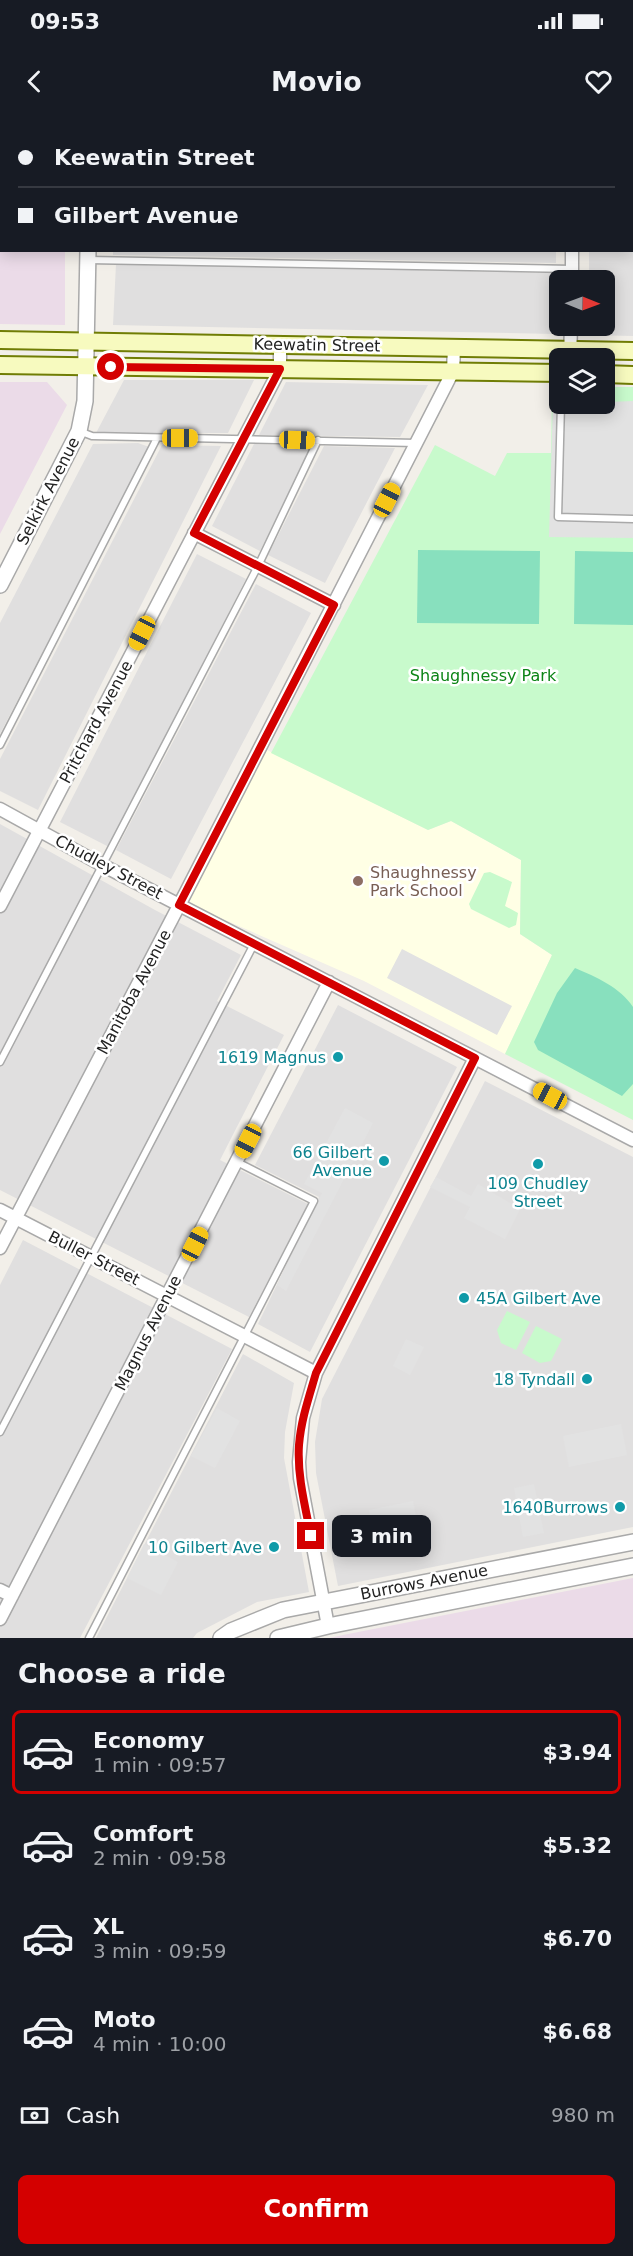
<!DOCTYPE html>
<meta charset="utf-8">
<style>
:root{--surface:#171b24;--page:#242831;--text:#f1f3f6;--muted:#9ea1a6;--line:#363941;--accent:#d40000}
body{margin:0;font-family:"DejaVu Sans",sans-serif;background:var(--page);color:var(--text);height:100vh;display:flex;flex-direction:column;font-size:22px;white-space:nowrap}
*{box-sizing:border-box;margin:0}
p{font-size:20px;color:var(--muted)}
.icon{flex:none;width:33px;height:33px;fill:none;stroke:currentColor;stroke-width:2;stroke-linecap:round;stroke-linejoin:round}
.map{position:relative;height:1518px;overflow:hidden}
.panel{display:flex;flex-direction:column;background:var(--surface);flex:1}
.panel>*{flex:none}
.guide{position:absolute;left:0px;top:0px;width:633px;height:132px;box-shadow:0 3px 15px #0003;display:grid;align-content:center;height:132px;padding:0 18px;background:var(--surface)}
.needle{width:39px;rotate:91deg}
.controls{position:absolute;left:549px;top:150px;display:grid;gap:12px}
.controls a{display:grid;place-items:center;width:66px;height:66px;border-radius:9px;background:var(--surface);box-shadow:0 3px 15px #0003;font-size:30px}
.end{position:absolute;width:27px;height:27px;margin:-14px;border:8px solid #d40000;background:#fff;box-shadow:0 0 0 3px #fff}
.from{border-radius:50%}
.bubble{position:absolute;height:42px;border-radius:9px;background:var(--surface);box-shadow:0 3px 15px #0003;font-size:20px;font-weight:600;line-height:42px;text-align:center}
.car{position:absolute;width:18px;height:36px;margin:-18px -9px;border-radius:8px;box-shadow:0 0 4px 2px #0007;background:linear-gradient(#f5c518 24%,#345 0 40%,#f5c518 0 76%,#345 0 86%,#f5c518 0)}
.guide b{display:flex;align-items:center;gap:21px;height:57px;font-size:22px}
.guide b+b{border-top:2px solid var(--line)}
.guide i{width:15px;height:15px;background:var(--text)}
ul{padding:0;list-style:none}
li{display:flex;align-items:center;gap:18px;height:84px;margin:0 12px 9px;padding:0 6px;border:3px solid transparent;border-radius:9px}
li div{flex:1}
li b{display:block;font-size:22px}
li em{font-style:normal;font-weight:600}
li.active{border-color:var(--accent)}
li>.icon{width:54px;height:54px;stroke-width:1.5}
h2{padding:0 18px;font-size:27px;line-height:72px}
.pay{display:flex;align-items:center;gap:15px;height:66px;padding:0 18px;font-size:22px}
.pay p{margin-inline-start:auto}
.button{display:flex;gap:12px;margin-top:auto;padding:12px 18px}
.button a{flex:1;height:69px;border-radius:9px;background:var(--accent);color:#fff;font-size:24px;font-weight:600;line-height:69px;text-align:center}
.status{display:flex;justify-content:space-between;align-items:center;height:42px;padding:0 30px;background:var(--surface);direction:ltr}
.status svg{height:16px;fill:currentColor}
header{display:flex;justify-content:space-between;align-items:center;height:78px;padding:0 18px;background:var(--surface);font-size:27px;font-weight:600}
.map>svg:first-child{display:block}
.residential{fill:#e0dfdf}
.industrial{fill:#ebdbe8}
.education{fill:#ffffe5}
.park{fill:#c8facc}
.pitch{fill:#88e0be}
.parking{fill:#e2e2e2}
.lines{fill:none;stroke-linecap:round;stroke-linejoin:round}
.service-casing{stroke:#a9a9a9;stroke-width:9}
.minor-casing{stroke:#a9a9a9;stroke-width:15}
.tertiary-casing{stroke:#a9a9a9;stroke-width:18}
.secondary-casing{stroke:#707d05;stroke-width:20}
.service{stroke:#fff;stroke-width:6}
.minor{stroke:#fff;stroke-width:12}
.tertiary{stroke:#fff;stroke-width:15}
.secondary{stroke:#f7fabf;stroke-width:16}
.route{stroke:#d40000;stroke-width:8}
.education-dot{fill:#8d6e63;stroke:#fff;stroke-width:2}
.culture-dot{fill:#0f9aa8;stroke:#fff;stroke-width:2}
.labels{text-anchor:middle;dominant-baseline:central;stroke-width:5;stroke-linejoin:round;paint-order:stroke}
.street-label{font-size:16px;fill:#222;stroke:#fff}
.park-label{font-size:16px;fill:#0c8416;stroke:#fff}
.education-label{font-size:16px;fill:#785e54;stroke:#fff;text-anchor:start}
.culture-label{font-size:16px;fill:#0d838f;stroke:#fff;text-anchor:end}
</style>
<div class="status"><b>09:53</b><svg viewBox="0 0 49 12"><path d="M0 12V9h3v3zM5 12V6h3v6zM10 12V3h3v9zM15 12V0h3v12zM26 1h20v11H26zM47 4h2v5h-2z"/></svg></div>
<header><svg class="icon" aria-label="back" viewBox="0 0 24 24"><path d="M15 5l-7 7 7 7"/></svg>Movio<svg class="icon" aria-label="heart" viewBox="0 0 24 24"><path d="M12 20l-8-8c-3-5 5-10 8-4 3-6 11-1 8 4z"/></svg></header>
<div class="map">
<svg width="633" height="1518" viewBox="0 0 633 1518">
<rect width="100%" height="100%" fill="#f2efe9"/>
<path class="residential" d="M118 0H560L118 2Z
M592 0H633V216L588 215V206H604V160H589V131L632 130V2Z
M113 131 556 130V143L113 135Z
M116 144 555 153 554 214 113 205Z
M124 260H254L228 313H96Z
M286 262 428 265 400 317 259 315Z
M138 323 149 327 0 614V503L93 324Z
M254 324 312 326 260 431 212 406Z
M162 325 221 326 38 690 0 671V639Z
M324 326 395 328 325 463 268 435Z
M197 434 246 459 109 727 60 702Z
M256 464 311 493 171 759 116 730Z
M0 704 155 790 241 835 217 881 284 915 220 1040 308 1084 249 1197 0 1070Z
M338 885 457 947 310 1232 258 1204 319 1077 255 1045Z
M485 961 633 1037V1407L338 1466 316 1353 315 1322 322 1279Z
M23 1120 232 1229 80 1518H0V1165Z
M243 1234 294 1263 285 1312 284 1338 309 1472 257 1482 197 1513 193 1518H96Z"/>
<path class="industrial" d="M0 0H65L2 2V130L65 131V205L0 204Z
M0 262H47L67 285 0 414Z
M633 1458V1518H330L343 1515Z"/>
<path class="education" d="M263 628 428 710 451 701 521 740 520 814 552 835 505 934 364 861 184 782Z"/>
<path class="park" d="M552 266H559L560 284H604L605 267H633V1000L505 934 552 835 520 814 521 740 451 701 428 710 271 633 435 325 495 356 507 333H551Z
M490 752 512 762 505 786 518 793 516 805 509 808 471 789 469 784 484 753Z
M507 1191 530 1202 516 1230 501 1223 497 1210Z
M536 1206 562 1219 551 1241 540 1243 522 1233Z"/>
<path class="pitch" d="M418 430 540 431 539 504 417 503Z
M575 431 633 432V505L574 504Z
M575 848C596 857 620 867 633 887V964L622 976 538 930 534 922 557 873Z"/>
<path class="parking" d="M553 280H559L560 284 633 281V418L549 417Z
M402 829 512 886 497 915 387 858Z
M345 988 373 1003 286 1171 277 1165 322 1073 304 1064Z
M436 1057 471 1076 478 1064 520 1089 505 1119 464 1098 470 1087 430 1067Z
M406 1219 424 1227 410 1255 393 1246Z
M217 1288 240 1301 215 1348 191 1336Z
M621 1304 627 1335 569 1347 563 1316Z
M534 1364 544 1413 523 1417 514 1368Z
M413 1381 419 1412 374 1420 369 1390Z
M144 1424 178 1442 161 1475 127 1458Z"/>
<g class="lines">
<g class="service-casing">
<path id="service" d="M40 2 42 0
M0 7H2
M632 31H633
M88 140 572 149
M561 284 558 397 633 399
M79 311 92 316 416 323
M0 625 157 318
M0 942 258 446 318 320
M0 1312 254 824
M89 1518 314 1081 237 1042"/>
</g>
<g class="minor-casing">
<path id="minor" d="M574 2V0
M572 160V130
M570 238 571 206
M194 413 334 485
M0 689 102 745 633 1020
M0 786 280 249V224
M0 1090 316 1253
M0 1128 186 772 447 263 453 251 454 228
M0 1470 12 1476
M0 1499 329 862
M328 1506 300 1358 299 1342 303 1298 316 1253 475 938"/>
</g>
<g class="tertiary-casing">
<path id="tertiary" d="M90 2V0
M0 465 79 311 85 281 88 130
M221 1518 231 1511 283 1490 633 1422
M278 1518 328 1506 633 1446"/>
</g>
<g class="secondary-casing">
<path id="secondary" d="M0 220 633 231
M0 245 560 253
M604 254 633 255"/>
</g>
<use href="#service" class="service"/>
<use href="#minor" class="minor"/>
<use href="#tertiary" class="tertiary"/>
<use href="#secondary" class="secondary"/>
</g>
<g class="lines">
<path class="route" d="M111 247 280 249 194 413 334 485 179 785 475 938 316 1253C309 1277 301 1300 299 1325 297 1355 305 1386 311 1416"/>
</g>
<circle class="education-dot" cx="358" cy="761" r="6"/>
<g class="culture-dot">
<circle cx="338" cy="937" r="6"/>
<circle cx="384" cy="1041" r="6"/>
<circle cx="538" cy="1044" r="6"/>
<circle cx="464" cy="1178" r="6"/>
<circle cx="587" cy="1259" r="6"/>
<circle cx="620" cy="1387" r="6"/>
<circle cx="274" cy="1427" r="6"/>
</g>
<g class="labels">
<g class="street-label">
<text transform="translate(317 225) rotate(1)">Keewatin Street</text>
<text transform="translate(48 371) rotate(-63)">Selkirk Avenue</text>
<text transform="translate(96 602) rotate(-62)">Pritchard Avenue</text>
<text transform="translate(109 747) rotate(28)">Chudley Street</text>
<text transform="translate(134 872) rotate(-62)">Manitoba Avenue</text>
<text transform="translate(94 1138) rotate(27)">Buller Street</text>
<text transform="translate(148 1213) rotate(-63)">Magnus Avenue</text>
<text transform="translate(424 1462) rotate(-11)">Burrows Avenue</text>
</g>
<g class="park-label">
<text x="483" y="555">Shaughnessy Park</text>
</g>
<g class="education-label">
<text x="370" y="752">Shaughnessy<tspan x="370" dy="18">Park School</tspan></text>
</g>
<g class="culture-label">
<text x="326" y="937">1619 Magnus</text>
<text x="372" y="1032">66 Gilbert<tspan x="372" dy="18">Avenue</tspan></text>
<text x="538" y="1063" text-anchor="middle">109 Chudley<tspan x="538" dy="18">Street</tspan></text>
<text x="476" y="1178" text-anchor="start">45A Gilbert Ave</text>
<text x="575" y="1259">18 Tyndall</text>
<text x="608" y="1387">1640Burrows</text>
<text x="262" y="1427">10 Gilbert Ave</text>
</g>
</g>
</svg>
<div class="controls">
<a><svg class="needle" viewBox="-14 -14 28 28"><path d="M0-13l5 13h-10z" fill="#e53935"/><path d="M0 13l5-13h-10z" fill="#9ea1a6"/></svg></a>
<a><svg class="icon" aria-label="layers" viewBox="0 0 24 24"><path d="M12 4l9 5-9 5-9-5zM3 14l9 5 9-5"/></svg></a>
</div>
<i class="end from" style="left:111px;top:247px"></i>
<i class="end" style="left:311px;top:1416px"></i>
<div class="bubble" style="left:332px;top:1395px;width:99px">3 min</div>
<i class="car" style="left:180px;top:318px;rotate:90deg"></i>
<i class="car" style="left:297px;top:320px;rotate:92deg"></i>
<i class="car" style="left:387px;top:380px;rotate:27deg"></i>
<i class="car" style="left:142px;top:513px;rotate:207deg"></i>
<i class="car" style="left:550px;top:976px;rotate:298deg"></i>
<i class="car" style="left:248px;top:1021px;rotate:207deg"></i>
<i class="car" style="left:195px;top:1124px;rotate:27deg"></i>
<div class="guide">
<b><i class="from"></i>Keewatin Street</b>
<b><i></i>Gilbert Avenue</b>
</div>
</div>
<section class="panel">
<h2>Choose a ride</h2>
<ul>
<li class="active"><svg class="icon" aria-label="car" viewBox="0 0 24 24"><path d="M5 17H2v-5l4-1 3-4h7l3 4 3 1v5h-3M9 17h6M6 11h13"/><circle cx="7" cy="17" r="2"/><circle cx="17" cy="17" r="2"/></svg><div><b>Economy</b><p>1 min · 09:57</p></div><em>$3.94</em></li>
<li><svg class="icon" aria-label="car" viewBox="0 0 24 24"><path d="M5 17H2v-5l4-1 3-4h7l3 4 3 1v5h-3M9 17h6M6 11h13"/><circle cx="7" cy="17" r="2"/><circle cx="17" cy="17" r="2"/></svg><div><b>Comfort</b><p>2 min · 09:58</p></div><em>$5.32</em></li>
<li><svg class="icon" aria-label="car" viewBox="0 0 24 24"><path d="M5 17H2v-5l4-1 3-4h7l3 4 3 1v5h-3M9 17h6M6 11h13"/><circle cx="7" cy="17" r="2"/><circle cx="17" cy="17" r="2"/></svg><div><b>XL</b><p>3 min · 09:59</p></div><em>$6.70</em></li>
<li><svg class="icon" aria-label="car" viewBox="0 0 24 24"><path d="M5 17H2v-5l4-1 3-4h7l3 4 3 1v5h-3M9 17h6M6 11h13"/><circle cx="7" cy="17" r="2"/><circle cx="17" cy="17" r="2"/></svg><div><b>Moto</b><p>4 min · 10:00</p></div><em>$6.68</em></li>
</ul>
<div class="pay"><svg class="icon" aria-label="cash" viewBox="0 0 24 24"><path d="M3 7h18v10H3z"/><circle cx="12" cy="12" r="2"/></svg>Cash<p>980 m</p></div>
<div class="button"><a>Confirm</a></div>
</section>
